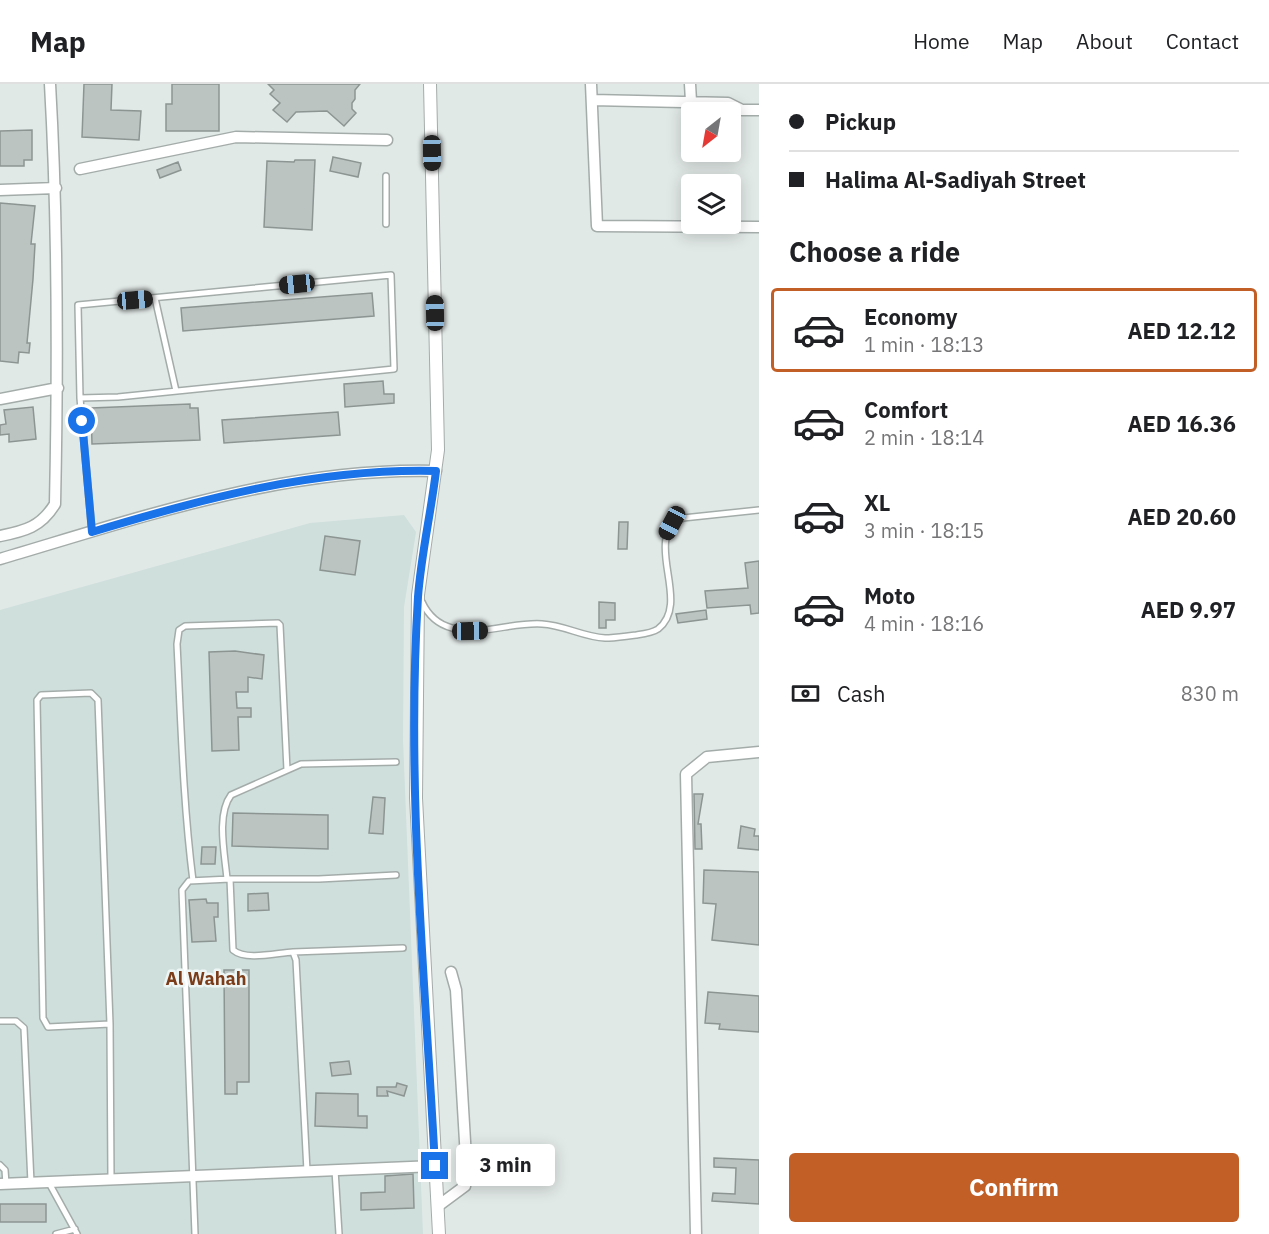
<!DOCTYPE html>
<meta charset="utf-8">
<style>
:root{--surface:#fff;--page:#f6f6f6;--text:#202124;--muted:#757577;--line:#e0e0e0;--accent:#c25f26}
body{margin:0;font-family:"IBM Plex Sans",sans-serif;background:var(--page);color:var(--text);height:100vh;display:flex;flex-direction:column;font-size:22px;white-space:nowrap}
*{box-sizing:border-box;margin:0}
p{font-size:20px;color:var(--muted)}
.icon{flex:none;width:33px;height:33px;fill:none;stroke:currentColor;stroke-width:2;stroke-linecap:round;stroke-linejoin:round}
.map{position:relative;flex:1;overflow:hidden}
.panel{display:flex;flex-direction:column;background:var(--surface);width:510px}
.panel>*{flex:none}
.banner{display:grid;align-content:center;height:132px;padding:0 30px;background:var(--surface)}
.needle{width:39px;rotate:211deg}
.controls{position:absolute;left:681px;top:18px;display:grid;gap:12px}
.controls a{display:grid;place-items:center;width:60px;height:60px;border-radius:6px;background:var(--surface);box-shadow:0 3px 15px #0003;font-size:30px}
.end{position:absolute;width:27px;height:27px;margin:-14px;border:8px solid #1a73e8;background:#fff;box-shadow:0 0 0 3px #fff}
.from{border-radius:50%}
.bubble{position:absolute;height:42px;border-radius:6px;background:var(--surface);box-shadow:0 3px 15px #0003;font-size:20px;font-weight:800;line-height:42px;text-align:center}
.car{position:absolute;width:18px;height:36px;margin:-18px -9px;border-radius:8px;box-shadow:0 0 4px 2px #0007;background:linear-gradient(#222 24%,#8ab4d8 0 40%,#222 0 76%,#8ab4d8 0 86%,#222 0)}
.banner b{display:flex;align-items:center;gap:21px;height:57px;font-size:22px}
.banner b+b{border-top:2px solid var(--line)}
.banner i{width:15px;height:15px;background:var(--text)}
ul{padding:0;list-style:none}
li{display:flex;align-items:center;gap:18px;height:84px;margin:0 12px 9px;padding:0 18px;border:3px solid transparent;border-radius:6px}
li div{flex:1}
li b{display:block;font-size:22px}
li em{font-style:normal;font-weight:800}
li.current{border-color:var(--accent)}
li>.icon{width:54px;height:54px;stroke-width:1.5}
h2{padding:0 30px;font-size:27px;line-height:72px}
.pay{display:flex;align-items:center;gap:15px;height:66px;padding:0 30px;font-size:22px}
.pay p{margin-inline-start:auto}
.cta{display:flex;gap:12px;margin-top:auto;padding:12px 30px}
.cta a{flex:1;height:69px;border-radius:6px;background:var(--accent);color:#fff;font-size:24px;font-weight:800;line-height:69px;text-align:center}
header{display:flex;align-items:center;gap:36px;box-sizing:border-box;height:84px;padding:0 30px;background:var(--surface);border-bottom:2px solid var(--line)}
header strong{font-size:28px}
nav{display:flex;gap:33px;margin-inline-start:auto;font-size:21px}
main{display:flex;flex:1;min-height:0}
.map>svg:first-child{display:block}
.built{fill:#cedfdc}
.building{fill:#bcc4c2;stroke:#8d9593;stroke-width:1.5}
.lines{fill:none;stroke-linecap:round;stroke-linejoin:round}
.service-casing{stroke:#a4acaa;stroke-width:8}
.minor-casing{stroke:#a4acaa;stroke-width:13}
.tertiary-casing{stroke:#a4acaa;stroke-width:14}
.service{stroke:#fff;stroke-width:5}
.minor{stroke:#fff;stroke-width:10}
.tertiary{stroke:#fff;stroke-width:12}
.route{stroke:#1a73e8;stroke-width:8}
.labels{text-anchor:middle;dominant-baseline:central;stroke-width:5;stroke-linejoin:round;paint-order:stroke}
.neighbourhood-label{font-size:18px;font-weight:bold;fill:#7b3c19;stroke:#eef6f5}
</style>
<header>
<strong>Map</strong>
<nav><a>Home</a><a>Map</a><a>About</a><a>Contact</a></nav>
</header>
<main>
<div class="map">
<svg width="759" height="1150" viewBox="0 0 759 1150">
<rect width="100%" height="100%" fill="#e1e9e7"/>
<path class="built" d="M404 431 416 448 404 523 403 656 423 1150H0V526L310 439Z"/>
<path class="building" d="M84 0H112L111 26 141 27 139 56 82 53Z
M172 0H219V47H166V20H172Z
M268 0H360L355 6V15L352 19V25L356 29 344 42 327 27 296 28 287 38 273 26 280 19 270 10 274 6Z
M32 46V76H24V82H0V47Z
M333 73 361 79 358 93 330 87Z
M295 76H315L312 146 264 143 267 77 294 78Z
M178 78 181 86 160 94 157 86Z
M0 119 35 122 31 160H35L33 195 27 259H30L29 269 19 268 18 279 0 277Z
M372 209 374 232 183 247 181 224Z
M383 297 384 310H394V319L345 323 344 300Z
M190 320V324H198L200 356 92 360 91 324Z
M33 323 36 355 9 358V350L0 351V341L6 340 4 326Z
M338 328 340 351 224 359 222 336Z
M619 438H628L627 465H618Z
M325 452 360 457 355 491 320 486Z
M759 477V529L751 530 750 521 707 524 705 507 748 504 745 479Z
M599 518 615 519V536H606V544H599Z
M706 526 707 535 678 539 676 530Z
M235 567 264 571 262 595 248 593V608H236L237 624H251V633H238L239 666 212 667 209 568Z
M694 710H703L698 740H701L702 765H695Z
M373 713 385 714 383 750 369 749Z
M233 729 328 731V765L232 762Z
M741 742 755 745 754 752H759V766L738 764Z
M202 763H216L215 780H201Z
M704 786 759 788V861L712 856 716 820 703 819Z
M268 809 269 826 248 827V810Z
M206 815 207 819H218V833H214L216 857 192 858 189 816Z
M224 886H249V998H237V1010H225Z
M708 908 759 912V948L719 945 720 940 705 939Z
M349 977 351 990 332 992 330 979Z
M397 999 407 1002 404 1012 387 1007 388 1012H377V1003H396Z
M316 1009 358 1010V1032H367V1044L315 1042Z
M714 1074 759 1076V1120L712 1117 713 1109 735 1110 736 1084 714 1083Z
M413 1090 414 1124 361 1126V1109L385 1108V1092Z
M0 1120H46V1138H0Z"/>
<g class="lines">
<g class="service-casing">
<path id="service" d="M386 92V140
M155 214 176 307
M80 314 78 221 391 191 394 285 118 313 80 314 92 448
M422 518C428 531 437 540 452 544 483 552 511 538 542 540 564 541 583 553 605 554 615 554 626 552 636 551 643 550 652 549 658 545 693 518 640 453 683 434L759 426
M227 795C225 771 216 731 231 711L301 680 396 678
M230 795H319L396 791
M193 797C183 718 181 639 177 560L179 546 185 542 278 539 280 541 287 686
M293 868 403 864
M0 937H16L24 944 31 1099
M110 940 48 943 43 934 37 616 41 611 91 609 98 616 110 940 111 1095
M0 1081 5 1086 6 1100
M335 1086 339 1150
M49 1099 77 1150
M56 1150 75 1145
M195 1150 182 806 189 797 230 795 233 866C246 877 276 869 293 868L296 876 307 1087"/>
</g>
<g class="minor-casing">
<path id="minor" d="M591 0 597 142 759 143
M690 0 691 17
M592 16 728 19 742 26H759
M80 85 236 53 387 56
M0 106 56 104
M0 315 58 304
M0 452C25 447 41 443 55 420 58 280 58 140 50 0
M0 475C142 433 285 383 436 387
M0 1100 435 1082
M438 1122 465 1102 467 1091 456 906 451 888
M696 1150 686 690 707 673 759 668"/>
</g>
<g class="tertiary-casing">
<path id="tertiary" d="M430 0 438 366 418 511 416 714 439 1150"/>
</g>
<use href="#service" class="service"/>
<use href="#minor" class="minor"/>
<use href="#tertiary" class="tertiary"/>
</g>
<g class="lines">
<path class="route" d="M82 337 92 448C204 414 318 384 436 387 431 429 421 471 418 513 406 702 425 893 435 1082"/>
</g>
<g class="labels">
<g class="neighbourhood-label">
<text x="206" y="894">Al Wahah</text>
</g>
</g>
</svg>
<div class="controls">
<a><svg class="needle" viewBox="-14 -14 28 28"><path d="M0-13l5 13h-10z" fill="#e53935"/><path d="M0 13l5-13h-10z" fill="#757577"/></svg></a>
<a><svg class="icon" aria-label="layers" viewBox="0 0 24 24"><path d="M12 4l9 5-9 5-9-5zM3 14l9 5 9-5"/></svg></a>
</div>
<i class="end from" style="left:82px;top:337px"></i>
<i class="end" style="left:435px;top:1082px"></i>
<div class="bubble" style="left:456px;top:1060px;width:99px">3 min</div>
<i class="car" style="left:432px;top:69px;rotate:179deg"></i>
<i class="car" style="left:297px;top:200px;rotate:264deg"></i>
<i class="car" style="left:135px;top:216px;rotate:85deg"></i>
<i class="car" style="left:435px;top:229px;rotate:359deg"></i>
<i class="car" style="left:672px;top:439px;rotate:208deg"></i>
<i class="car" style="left:470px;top:547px;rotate:89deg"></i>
</div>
<section class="panel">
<div class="banner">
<b><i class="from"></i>Pickup</b>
<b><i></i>Halima Al-Sadiyah Street</b>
</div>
<h2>Choose a ride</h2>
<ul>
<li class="current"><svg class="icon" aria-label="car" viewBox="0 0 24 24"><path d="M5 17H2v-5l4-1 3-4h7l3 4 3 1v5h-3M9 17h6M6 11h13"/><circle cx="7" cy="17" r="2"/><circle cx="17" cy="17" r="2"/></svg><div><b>Economy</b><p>1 min · 18:13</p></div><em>AED 12.12</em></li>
<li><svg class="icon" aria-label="car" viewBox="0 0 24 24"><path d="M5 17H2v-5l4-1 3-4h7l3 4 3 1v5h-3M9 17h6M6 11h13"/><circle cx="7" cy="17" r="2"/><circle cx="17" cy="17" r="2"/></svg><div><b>Comfort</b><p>2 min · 18:14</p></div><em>AED 16.36</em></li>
<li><svg class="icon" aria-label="car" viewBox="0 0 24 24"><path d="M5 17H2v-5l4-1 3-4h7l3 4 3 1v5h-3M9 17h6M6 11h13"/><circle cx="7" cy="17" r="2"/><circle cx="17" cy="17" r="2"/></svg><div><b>XL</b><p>3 min · 18:15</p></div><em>AED 20.60</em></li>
<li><svg class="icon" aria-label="car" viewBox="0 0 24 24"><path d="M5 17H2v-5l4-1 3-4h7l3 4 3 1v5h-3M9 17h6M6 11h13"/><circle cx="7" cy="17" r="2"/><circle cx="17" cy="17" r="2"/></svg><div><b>Moto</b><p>4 min · 18:16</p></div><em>AED 9.97</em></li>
</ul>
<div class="pay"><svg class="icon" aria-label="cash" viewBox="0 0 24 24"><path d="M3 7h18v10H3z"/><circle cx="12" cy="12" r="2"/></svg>Cash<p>830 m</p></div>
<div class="cta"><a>Confirm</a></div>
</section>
</main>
